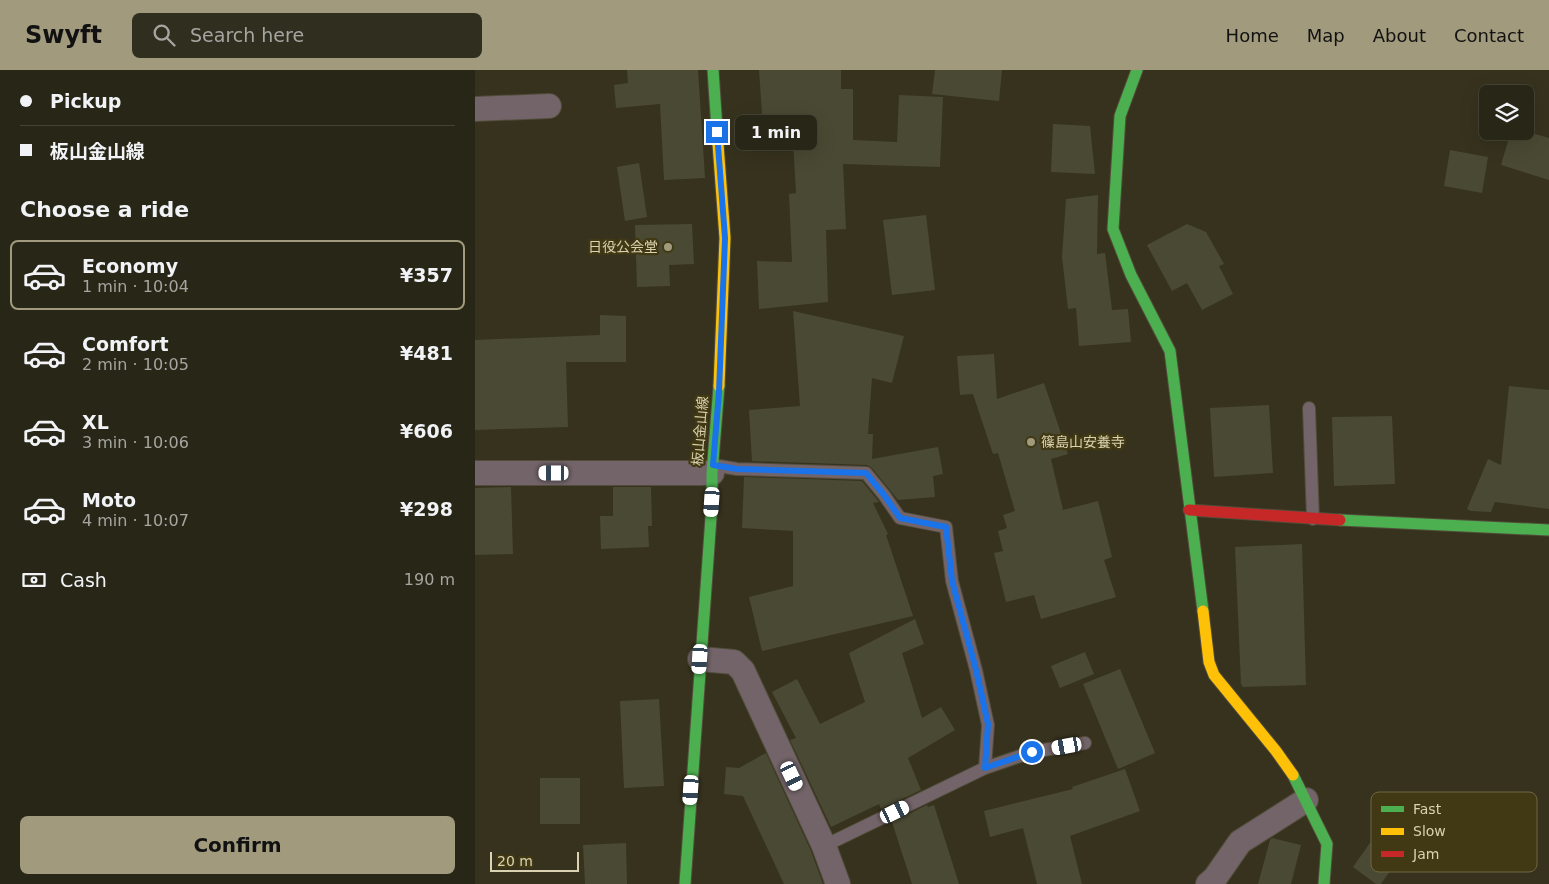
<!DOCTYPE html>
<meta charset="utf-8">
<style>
:root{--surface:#282616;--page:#302e1f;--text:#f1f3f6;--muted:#a5a5a1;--line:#444335;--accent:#a19a7d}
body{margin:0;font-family:"DejaVu Sans","Noto Sans JP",sans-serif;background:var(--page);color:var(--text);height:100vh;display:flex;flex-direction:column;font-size:19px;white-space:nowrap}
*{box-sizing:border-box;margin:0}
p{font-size:16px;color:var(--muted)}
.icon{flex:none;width:28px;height:28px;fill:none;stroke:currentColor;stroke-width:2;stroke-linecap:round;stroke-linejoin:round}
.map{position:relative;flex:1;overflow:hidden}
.sheet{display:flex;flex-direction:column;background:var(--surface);width:475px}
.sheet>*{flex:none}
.banner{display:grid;align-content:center;height:110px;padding:0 20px;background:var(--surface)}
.tools{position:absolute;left:1004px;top:15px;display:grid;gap:10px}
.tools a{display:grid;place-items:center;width:55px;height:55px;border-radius:8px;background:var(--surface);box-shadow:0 5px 20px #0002,0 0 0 1px var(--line);font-size:25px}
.scale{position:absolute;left:15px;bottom:12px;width:89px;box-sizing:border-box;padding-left:5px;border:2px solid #dad2b0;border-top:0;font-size:14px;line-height:18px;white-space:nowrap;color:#dad2b0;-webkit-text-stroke:4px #413913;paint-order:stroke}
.end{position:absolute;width:22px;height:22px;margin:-11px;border:6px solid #1a73e8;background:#fff;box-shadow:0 0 0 2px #fff}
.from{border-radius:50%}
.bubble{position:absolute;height:35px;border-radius:8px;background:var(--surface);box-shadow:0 5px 20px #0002,0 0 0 1px var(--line);font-size:16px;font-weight:700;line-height:35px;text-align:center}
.car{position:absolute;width:15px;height:30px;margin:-15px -8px;border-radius:6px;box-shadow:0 0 4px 1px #0007;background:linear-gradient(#fff 24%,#345 0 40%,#fff 0 76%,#345 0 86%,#fff 0)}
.banner b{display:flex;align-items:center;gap:18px;height:48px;font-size:19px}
.banner b+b{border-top:1px solid var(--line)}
.banner i{width:12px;height:12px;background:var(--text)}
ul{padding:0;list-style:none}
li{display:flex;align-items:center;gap:15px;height:70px;margin:0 10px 8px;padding:0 10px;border:2px solid transparent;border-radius:8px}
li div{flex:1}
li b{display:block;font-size:19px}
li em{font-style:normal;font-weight:700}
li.selected{border-color:var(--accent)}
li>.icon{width:45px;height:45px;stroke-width:1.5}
h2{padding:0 20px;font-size:22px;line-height:60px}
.pay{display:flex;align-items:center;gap:12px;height:55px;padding:0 20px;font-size:19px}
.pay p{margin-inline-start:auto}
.button{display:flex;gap:10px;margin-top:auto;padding:10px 20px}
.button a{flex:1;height:58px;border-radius:8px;background:var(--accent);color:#111;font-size:20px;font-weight:700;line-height:58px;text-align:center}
header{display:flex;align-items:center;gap:30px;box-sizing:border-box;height:70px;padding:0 25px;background:var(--accent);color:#111}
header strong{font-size:24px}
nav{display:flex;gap:28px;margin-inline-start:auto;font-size:18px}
.search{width:350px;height:45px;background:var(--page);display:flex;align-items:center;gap:12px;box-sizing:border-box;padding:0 18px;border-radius:8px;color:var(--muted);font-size:19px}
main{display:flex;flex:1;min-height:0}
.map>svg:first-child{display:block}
.building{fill:#4a4933}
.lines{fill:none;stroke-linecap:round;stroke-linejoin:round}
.lane-casing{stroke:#524d3a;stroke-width:14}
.street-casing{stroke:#524d3a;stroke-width:26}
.fast-casing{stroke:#524d3a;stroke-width:13}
.slow-casing{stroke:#524d3a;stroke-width:13}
.jam-casing{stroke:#524d3a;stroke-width:13}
.lane{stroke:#726469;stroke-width:12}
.street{stroke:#726469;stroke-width:24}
.fast{stroke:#4caf50;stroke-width:11}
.slow{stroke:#ffc107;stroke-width:11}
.jam{stroke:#c62828;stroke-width:11}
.route{stroke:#1a73e8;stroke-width:6}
.poi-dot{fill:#a19a7d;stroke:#413913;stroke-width:2}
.labels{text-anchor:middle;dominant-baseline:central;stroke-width:4.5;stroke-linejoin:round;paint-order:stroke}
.poi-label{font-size:14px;fill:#dad2b0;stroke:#413913;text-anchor:end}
.street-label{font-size:14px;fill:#dad2b0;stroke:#413913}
.key{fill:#413913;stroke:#6f6742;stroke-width:1}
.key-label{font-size:14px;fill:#dad2b0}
</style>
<header>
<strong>Swyft</strong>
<div class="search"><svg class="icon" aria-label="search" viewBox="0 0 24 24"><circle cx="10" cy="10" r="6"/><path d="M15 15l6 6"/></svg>Search here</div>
<nav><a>Home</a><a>Map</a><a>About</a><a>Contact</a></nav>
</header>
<main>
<section class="sheet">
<div class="banner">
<b><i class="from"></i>Pickup</b>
<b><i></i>板山金山線</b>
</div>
<h2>Choose a ride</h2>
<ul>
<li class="selected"><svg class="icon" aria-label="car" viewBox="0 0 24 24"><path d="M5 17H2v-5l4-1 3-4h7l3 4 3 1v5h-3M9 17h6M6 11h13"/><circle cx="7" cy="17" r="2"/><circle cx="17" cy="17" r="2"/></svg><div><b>Economy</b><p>1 min · 10:04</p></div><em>¥357</em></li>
<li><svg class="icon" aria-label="car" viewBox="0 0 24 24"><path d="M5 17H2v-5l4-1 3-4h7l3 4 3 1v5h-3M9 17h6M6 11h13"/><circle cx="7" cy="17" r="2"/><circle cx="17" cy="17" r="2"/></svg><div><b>Comfort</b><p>2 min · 10:05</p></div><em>¥481</em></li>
<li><svg class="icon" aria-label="car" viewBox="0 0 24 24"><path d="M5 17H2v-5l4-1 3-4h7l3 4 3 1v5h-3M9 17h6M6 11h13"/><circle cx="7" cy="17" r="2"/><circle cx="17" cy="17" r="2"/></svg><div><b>XL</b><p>3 min · 10:06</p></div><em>¥606</em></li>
<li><svg class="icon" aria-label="car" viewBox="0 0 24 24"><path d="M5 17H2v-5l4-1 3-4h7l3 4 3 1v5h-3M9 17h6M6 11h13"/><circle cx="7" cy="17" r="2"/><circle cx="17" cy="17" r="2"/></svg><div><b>Moto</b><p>4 min · 10:07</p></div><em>¥298</em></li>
</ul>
<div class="pay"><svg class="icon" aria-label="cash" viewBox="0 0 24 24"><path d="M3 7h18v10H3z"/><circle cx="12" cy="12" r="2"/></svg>Cash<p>190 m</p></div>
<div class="button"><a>Confirm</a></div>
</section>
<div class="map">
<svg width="1074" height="814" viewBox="0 0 1074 814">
<rect width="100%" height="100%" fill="#36321e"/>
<path class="building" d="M152 0H223L230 108 189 110 185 34 141 38 139 15 153 13Z
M284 0H366V19H378V70L422 72 424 25 468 27 465 97 368 94 371 159 351 160 353 232 284 239 282 191 317 192 314 124 321 123 318 70 289 72Z
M460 0H527L524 31 457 24Z
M578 54 615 56 620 104 576 102Z
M1036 61H1050L1074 68V110L1026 95Z
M975 80 1013 87 1007 123 969 116Z
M164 93 172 147 150 151 142 97Z
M623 125 622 184 630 183 637 240 653 239 656 272 604 276 601 238 593 239 587 187 591 129Z
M451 145 460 220 417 225 408 150Z
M217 154 219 194 194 195 195 216 162 217 160 155Z
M712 154 731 162 749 194 744 196 758 224 727 240 712 213 697 221 672 175Z
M318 241 429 266 417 313 397 308 393 364H398L397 389 463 377 468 404 458 406 460 427 423 430 397 398 392 395 277 391 274 340 325 336Z
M125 245 151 246V292H91L93 357 0 360V270L125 265Z
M519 284 522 329 569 313 593 384 576 389 588 440 623 431 637 487 629 490 641 527 566 549 559 525 531 532 519 483 528 481 523 461 532 458 528 445 540 441 523 383 518 384 498 324 485 325 482 286Z
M1034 316 1074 320V439L1020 432 1016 442 996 441 992 439 1013 389 1026 395Z
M794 335 798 403 739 407 735 338Z
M917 346 920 414 859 416 857 347Z
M269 407 387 411 404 432 398 433 413 464 411 465 438 546 287 581 274 527 318 516V461L267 458Z
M36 417 38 484 0 485V418Z
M138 417H176L177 456H173L174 477 126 479 125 446H138Z
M827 474 831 615 768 617 766 614 760 477Z
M440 549 449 574 427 583 447 648 466 637 480 660 433 688 446 720 406 739 404 734 356 757 315 670 321 668 297 622 322 609 345 654 390 632 374 583Z
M610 582 619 604 585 618 576 596Z
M645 599 680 683 643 699 608 614Z
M184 629 189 716 149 718 145 631Z
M291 683 336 781 348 814H309L268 726 249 724 251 697 264 698Z
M650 699 665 741 595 766 607 814H562L548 758 515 767 509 741 598 719 597 717Z
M65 708H105V754H65Z
M452 735 453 737 459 735 484 814H437L417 752Z
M904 760 930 779 906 814H901L878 797Z
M797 768 826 775 816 814H783L795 770Z
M151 773 152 814H110L108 775Z"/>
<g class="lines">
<g class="lane-casing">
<path id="lane" d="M834 338 838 449
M238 395 262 399 391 403 409 425 425 448 471 457 477 511 501 600 513 655 510 698
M349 776 510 698 557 682 610 673"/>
</g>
<g class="street-casing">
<path id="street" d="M0 39 74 36
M0 403H237
M225 589 259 592 268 601 349 776 363 814
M733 814 740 808 765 772 831 730"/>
</g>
<g class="fast-casing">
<path id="fast" d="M238 0 243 74
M662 0 645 46 638 159 656 205 695 281 728 541
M865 450 1074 460
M818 705 852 774 849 814
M210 814 237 433V403L244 316"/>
</g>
<g class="slow-casing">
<path id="slow" d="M243 74 250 168 244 316
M728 541 734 592 739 605 801 681 818 705"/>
</g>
<g class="jam-casing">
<path id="jam" d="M714 440 865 450"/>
</g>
<use href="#lane" class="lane"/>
<use href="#street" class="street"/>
<use href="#fast" class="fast"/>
<use href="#slow" class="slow"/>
<use href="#jam" class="jam"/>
</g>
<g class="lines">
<path class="route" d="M242 62 250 168 244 322 238 395 262 399 391 403 409 425 425 448 471 457 477 511 501 600 513 654 510 698 557 682"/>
</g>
<g class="poi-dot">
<circle cx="193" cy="177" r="5"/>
<circle cx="556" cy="372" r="5"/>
</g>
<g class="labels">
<g class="poi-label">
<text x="183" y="177">日役公会堂</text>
<text x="566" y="372" text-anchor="start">篠島山安養寺</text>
</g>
<g class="street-label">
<text transform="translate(225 361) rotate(-85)">板山金山線</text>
</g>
</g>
<rect x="896" y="722" width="166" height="80" rx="8" class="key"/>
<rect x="906" y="736" width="23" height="6" fill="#4caf50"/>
<rect x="906" y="758" width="23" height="7" fill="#ffc107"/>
<rect x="906" y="781" width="23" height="6" fill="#c62828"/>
<g class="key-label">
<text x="938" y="744">Fast</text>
<text x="938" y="766">Slow</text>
<text x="938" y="789">Jam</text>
</g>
</svg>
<div class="tools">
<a><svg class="icon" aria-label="layers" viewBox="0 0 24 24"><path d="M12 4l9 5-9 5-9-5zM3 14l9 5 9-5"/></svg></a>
</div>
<div class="scale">20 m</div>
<i class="end from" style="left:557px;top:682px"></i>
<i class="end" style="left:242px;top:62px"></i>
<div class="bubble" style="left:260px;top:45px;width:82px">1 min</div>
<i class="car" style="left:79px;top:403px;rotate:270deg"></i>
<i class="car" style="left:237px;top:432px;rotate:184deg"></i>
<i class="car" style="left:225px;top:589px;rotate:184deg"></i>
<i class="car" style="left:592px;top:676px;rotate:260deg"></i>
<i class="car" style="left:317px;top:706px;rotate:155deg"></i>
<i class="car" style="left:216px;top:720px;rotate:184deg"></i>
<i class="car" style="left:420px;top:742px;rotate:64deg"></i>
</div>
</main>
